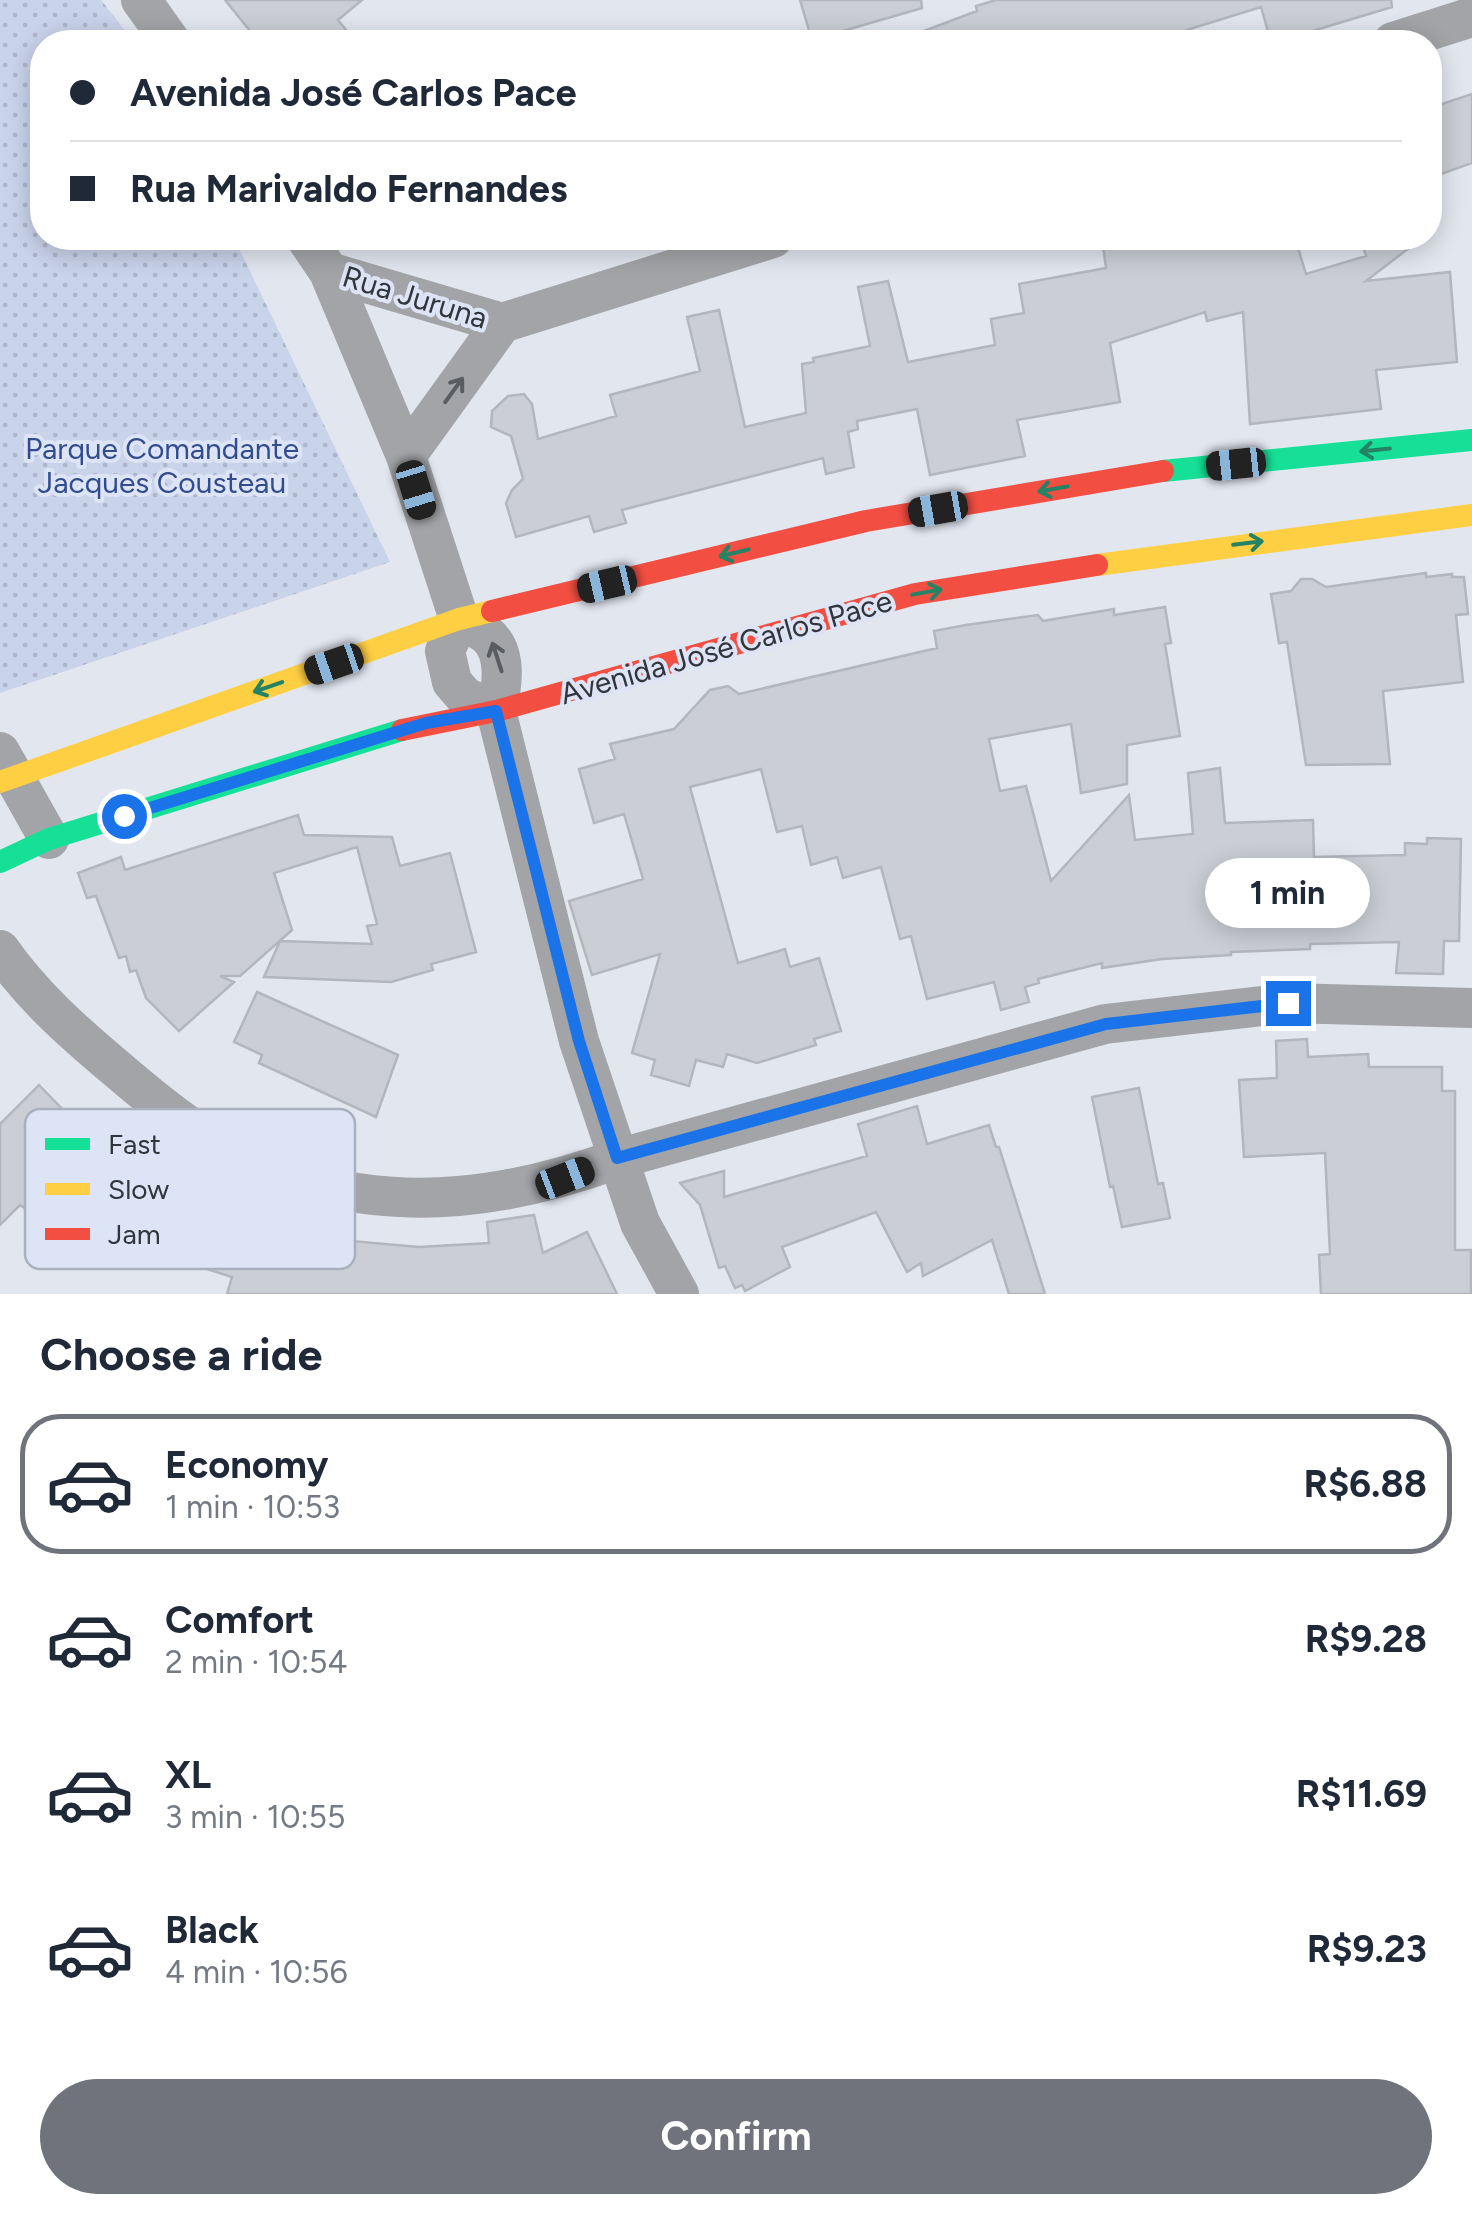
<!DOCTYPE html>
<meta charset="utf-8">
<style>
:root{--surface:#fff;--page:#f6f6f7;--text:#1f2937;--muted:#747a83;--line:#e0e1e3;--accent:#70737b}
body{margin:0;font-family:Figtree,sans-serif;background:var(--page);color:var(--text);height:100vh;display:flex;flex-direction:column;font-size:38px;white-space:nowrap}
*{box-sizing:border-box;margin:0}
p{font-size:32px;color:var(--muted)}
.icon{flex:none;width:55px;height:55px;fill:none;stroke:currentColor;stroke-width:2;stroke-linecap:round;stroke-linejoin:round}
.map{position:relative;height:1294px;overflow:hidden}
.side{display:flex;flex-direction:column;background:var(--surface);flex:1}
.side>*{flex:none}
.banner{position:absolute;left:30px;top:30px;width:1412px;height:220px;border-radius:40px;box-shadow:0 5px 25px #0003;display:grid;align-content:center;height:220px;padding:0 40px;background:var(--surface)}
.end{position:absolute;width:45px;height:45px;margin:-22px;border:12px solid #1a73e8;background:#fff;box-shadow:0 0 0 5px #fff}
.from{border-radius:50%}
.bubble{position:absolute;height:70px;border-radius:35px;background:var(--surface);box-shadow:0 5px 25px #0003;font-size:32px;font-weight:700;line-height:70px;text-align:center}
.car{position:absolute;width:30px;height:60px;margin:-30px -15px;border-radius:12px;box-shadow:0 0 8px 2px #0007;background:linear-gradient(#222 24%,#8ab4d8 0 40%,#222 0 76%,#8ab4d8 0 86%,#222 0)}
.banner b{display:flex;align-items:center;gap:35px;height:95px;font-size:38px}
.banner b+b{border-top:2px solid var(--line)}
.banner i{width:25px;height:25px;background:var(--text)}
ul{padding:0;list-style:none}
li{display:flex;align-items:center;gap:30px;height:140px;margin:0 20px 15px;padding:0 20px;border:5px solid transparent;border-radius:40px}
li div{flex:1}
li b{display:block;font-size:38px}
li em{font-style:normal;font-weight:700}
li.current{border-color:var(--accent)}
li>.icon{width:90px;height:90px;stroke-width:1.5}
h2{padding:0 40px;font-size:45px;line-height:120px}
.action{display:flex;gap:20px;margin-top:auto;padding:20px 40px}
.action a{flex:1;height:115px;border-radius:60px;background:var(--accent);color:#fff;font-size:40px;font-weight:700;line-height:115px;text-align:center}
.map>svg:first-child{display:block}
.park{fill:url(#park-dots)}
.building{fill:#cbced5;stroke:#b3b6bd;stroke-width:2.5}
.lines{fill:none;stroke-linecap:round;stroke-linejoin:round}
.street{stroke:#a2a4a7;stroke-width:40}
.fast{stroke:#16e098;stroke-width:22}
.slow{stroke:#ffcf43;stroke-width:22}
.jam{stroke:#f24e42;stroke-width:22}
.oneway{stroke:#595c61}
.oneway2{stroke:#258265}
.route{stroke:#1a73e8;stroke-width:12}
.labels{text-anchor:middle;dominant-baseline:central;stroke-width:8;stroke-linejoin:round;paint-order:stroke}
.street-label{font-size:30px;fill:#32353c;stroke:#dce4f5}
.park-label{font-size:30px;fill:#334c8e;stroke:#dce4f5}
.key{fill:#dce4f5;stroke:#a9b0be;stroke-width:2.5}
.key-label{font-size:28px;fill:#32353c}
</style>
<div class="map">
<svg width="1472" height="1294" viewBox="0 0 1472 1294">
<defs>
<pattern id="park-dots" width="8" height="8" patternUnits="userSpaceOnUse" patternTransform="scale(2.5)"><rect width="8" height="8" fill="#c9d3ea"/><path d="M2 2h.1M6 6h.1" fill="none" stroke="#adb6ca" stroke-width="1.8" stroke-linecap="round"/></pattern>
</defs>
<rect width="100%" height="100%" fill="#e2e6ef"/>
<path class="park" d="M0 0H101L134 42H42V238H234L390 562 0 693Z"/>
<path class="building" d="M225 0H362L338 20 356 42H259Z
M800 0H921L922 8 812 40Z
M996 0H1391L1392 7 1276 42H1271L1261 7 1148 42H901L900 40 977 11 976 6Z
M1472 94V163L1430 178V108Z
M1152 238H1295L1306 274 1366 256 1360 238H1422L1366 281 1450 272 1457 362 1376 370 1381 409 1250 424 1243 312 1207 321 1205 312 1110 343 1120 402 1017 420 1025 456 930 475 917 409 857 421 858 429 848 432 854 467 826 474 823 458 622 510 626 523 594 532 589 516 516 537 506 503 512 490 523 479 511 436 491 427 492 411 508 396 524 394 532 404 538 439 616 416 610 395 700 371 687 317 719 310 745 427 806 413 802 364 814 362 813 358 870 346 858 287 888 281 908 362 995 345 991 319 1024 313 1019 284 1106 268 1103 246Z
M1426 573V577L1452 574V577H1464L1468 614 1456 615 1463 682 1383 691 1390 764 1306 765 1287 642 1279 643 1271 594 1291 591 1301 579H1312L1326 587Z
M1165 607 1171 643 1165 644 1180 736 1127 745V784L1081 793 1071 724 989 739 1000 791 1026 786 1051 881 1129 795 1135 840 1193 834 1188 773 1220 768 1225 823 1313 820 1314 857 1405 855V843L1427 844V838L1461 839 1459 941H1444L1443 974 1396 973 1399 942 1310 944V949L1231 952V955L1162 959 1102 968V963L1038 979 1039 983 1025 987 1029 1002 1001 1010 994 982 927 999 911 936 900 939 881 867 843 878 837 857 811 865 802 826 777 832 761 769 690 787 738 963 785 949 790 967 819 958 841 1031 814 1039 816 1045 757 1063 727 1054 723 1067 696 1060 689 1086 651 1075 655 1060 632 1053 660 954 592 975 569 901 643 879 624 814 594 823 579 769 615 759 610 744 674 729 710 690 728 686 739 694 937 648 934 631 966 625 1038 615 1043 621 1114 609V615Z
M298 815 304 835 392 837 400 866 450 853 476 952 431 964 433 970 391 982 264 977 280 941 372 944 367 926 377 924 357 847 274 873 292 930 240 976H220L234 982 179 1031 146 998 136 970 130 972 126 956 119 958 96 896 87 898 78 873 121 857 125 870Z
M257 992 398 1055 376 1117 259 1063 262 1055 234 1042Z
M1307 1039 1308 1057 1368 1054 1369 1067H1442V1091H1455V1250H1471V1294H1321L1319 1255 1330 1254 1325 1153 1244 1157 1239 1080 1277 1078 1276 1041Z
M39 1085 100 1148 107 1138 157 1173 147 1187 339 1246 340 1240 419 1247 489 1243 487 1222 534 1215 543 1253 587 1232 617 1294H227L232 1277 115 1240 97 1260 20 1205 0 1225V1124Z
M1139 1088 1158 1184 1163 1183 1170 1218 1122 1227 1113 1186 1110 1187 1092 1097Z
M917 1106 927 1144 989 1125 996 1147H999L1045 1294H1009L992 1240 923 1276 921 1263 907 1272 876 1212 782 1247 790 1267 745 1291 742 1285 735 1288 725 1266 719 1268 700 1205 680 1183 724 1171V1197L867 1156 858 1124Z"/>
<g class="lines">
<path class="street" d="M141 0 171 42
M1393 42 1472 17
M306 238 329 272 406 456 459 619
M329 272 502 323 773 238
M406 456 502 323
M459 619 445 651 452 682 465 697 496 711
M459 619C468 624 479 629 487 635 508 653 502 689 496 711
M496 711 579 1041 640 1223 679 1294
M0 752 49 839
M0 950C32 996 74 1033 117 1069 160 1106 202 1139 253 1165 267 1172 283 1175 297 1179 405 1213 513 1197 617 1159L1105 1024 1288 1003 1472 1008"/>
<path class="fast" d="M1163 471 1472 440
M0 862 49 839 402 730"/>
<path class="slow" d="M1097 565 1472 515
M0 782 459 619 492 611"/>
<path class="jam" d="M492 611 866 521 1163 471
M402 730 496 711 915 594 1097 565"/>
</g>
<defs><path id="oneway-shaft" d="M-6 0H5M1.5-3L5.5 0L1.5 3" fill="none" stroke-width="1.6" stroke-linecap="round" stroke-linejoin="round" transform="scale(2.5)"/></defs>
<g class="oneway">
<use href="#oneway-shaft" transform="translate(454 390) rotate(-54)"/>
<use href="#oneway-shaft" transform="translate(497 657) rotate(-108)"/>
</g>
<g class="oneway2">
<use href="#oneway-shaft" transform="translate(1375 450) rotate(174)"/>
<use href="#oneway-shaft" transform="translate(1053 489) rotate(170)"/>
<use href="#oneway-shaft" transform="translate(1248 543) rotate(-7)"/>
<use href="#oneway-shaft" transform="translate(734 553) rotate(166)"/>
<use href="#oneway-shaft" transform="translate(927 592) rotate(-10)"/>
<use href="#oneway-shaft" transform="translate(268 687) rotate(161)"/>
</g>
<g class="lines">
<path class="route" d="M124 816 426 723 496 711 579 1041 617 1158 1106 1024 1288 1003"/>
</g>
<g class="labels">
<g class="street-label">
<text transform="translate(415 297) rotate(17)">Rua Juruna</text>
<text transform="translate(726 647) rotate(-16)">Avenida José Carlos Pace</text>
</g>
<g class="park-label">
<text x="162" y="448">Parque Comandante<tspan x="162" dy="34">Jacques Cousteau</tspan></text>
</g>
</g>
<rect x="25" y="1109" width="330" height="160" rx="15" class="key"/>
<rect x="45" y="1138" width="45" height="12" fill="#16e098"/>
<rect x="45" y="1183" width="45" height="12" fill="#ffcf43"/>
<rect x="45" y="1228" width="45" height="12" fill="#f24e42"/>
<g class="key-label">
<text x="108" y="1154">Fast</text>
<text x="108" y="1199">Slow</text>
<text x="108" y="1244">Jam</text>
</g>
</svg>
<i class="end from" style="left:124px;top:816px"></i>
<i class="end" style="left:1288px;top:1003px"></i>
<div class="bubble" style="left:1205px;top:858px;width:165px">1 min</div>
<i class="car" style="left:1236px;top:464px;rotate:264deg"></i>
<i class="car" style="left:416px;top:490px;rotate:163deg"></i>
<i class="car" style="left:938px;top:509px;rotate:260deg"></i>
<i class="car" style="left:607px;top:584px;rotate:257deg"></i>
<i class="car" style="left:334px;top:664px;rotate:251deg"></i>
<i class="car" style="left:565px;top:1178px;rotate:69deg"></i>
<div class="banner">
<b><i class="from"></i>Avenida José Carlos Pace</b>
<b><i></i>Rua Marivaldo Fernandes</b>
</div>
</div>
<section class="side">
<h2>Choose a ride</h2>
<ul>
<li class="current"><svg class="icon" aria-label="car" viewBox="0 0 24 24"><path d="M5 17H2v-5l4-1 3-4h7l3 4 3 1v5h-3M9 17h6M6 11h13"/><circle cx="7" cy="17" r="2"/><circle cx="17" cy="17" r="2"/></svg><div><b>Economy</b><p>1 min · 10:53</p></div><em>R$6.88</em></li>
<li><svg class="icon" aria-label="car" viewBox="0 0 24 24"><path d="M5 17H2v-5l4-1 3-4h7l3 4 3 1v5h-3M9 17h6M6 11h13"/><circle cx="7" cy="17" r="2"/><circle cx="17" cy="17" r="2"/></svg><div><b>Comfort</b><p>2 min · 10:54</p></div><em>R$9.28</em></li>
<li><svg class="icon" aria-label="car" viewBox="0 0 24 24"><path d="M5 17H2v-5l4-1 3-4h7l3 4 3 1v5h-3M9 17h6M6 11h13"/><circle cx="7" cy="17" r="2"/><circle cx="17" cy="17" r="2"/></svg><div><b>XL</b><p>3 min · 10:55</p></div><em>R$11.69</em></li>
<li><svg class="icon" aria-label="car" viewBox="0 0 24 24"><path d="M5 17H2v-5l4-1 3-4h7l3 4 3 1v5h-3M9 17h6M6 11h13"/><circle cx="7" cy="17" r="2"/><circle cx="17" cy="17" r="2"/></svg><div><b>Black</b><p>4 min · 10:56</p></div><em>R$9.23</em></li>
</ul>
<div class="action"><a>Confirm</a></div>
</section>
